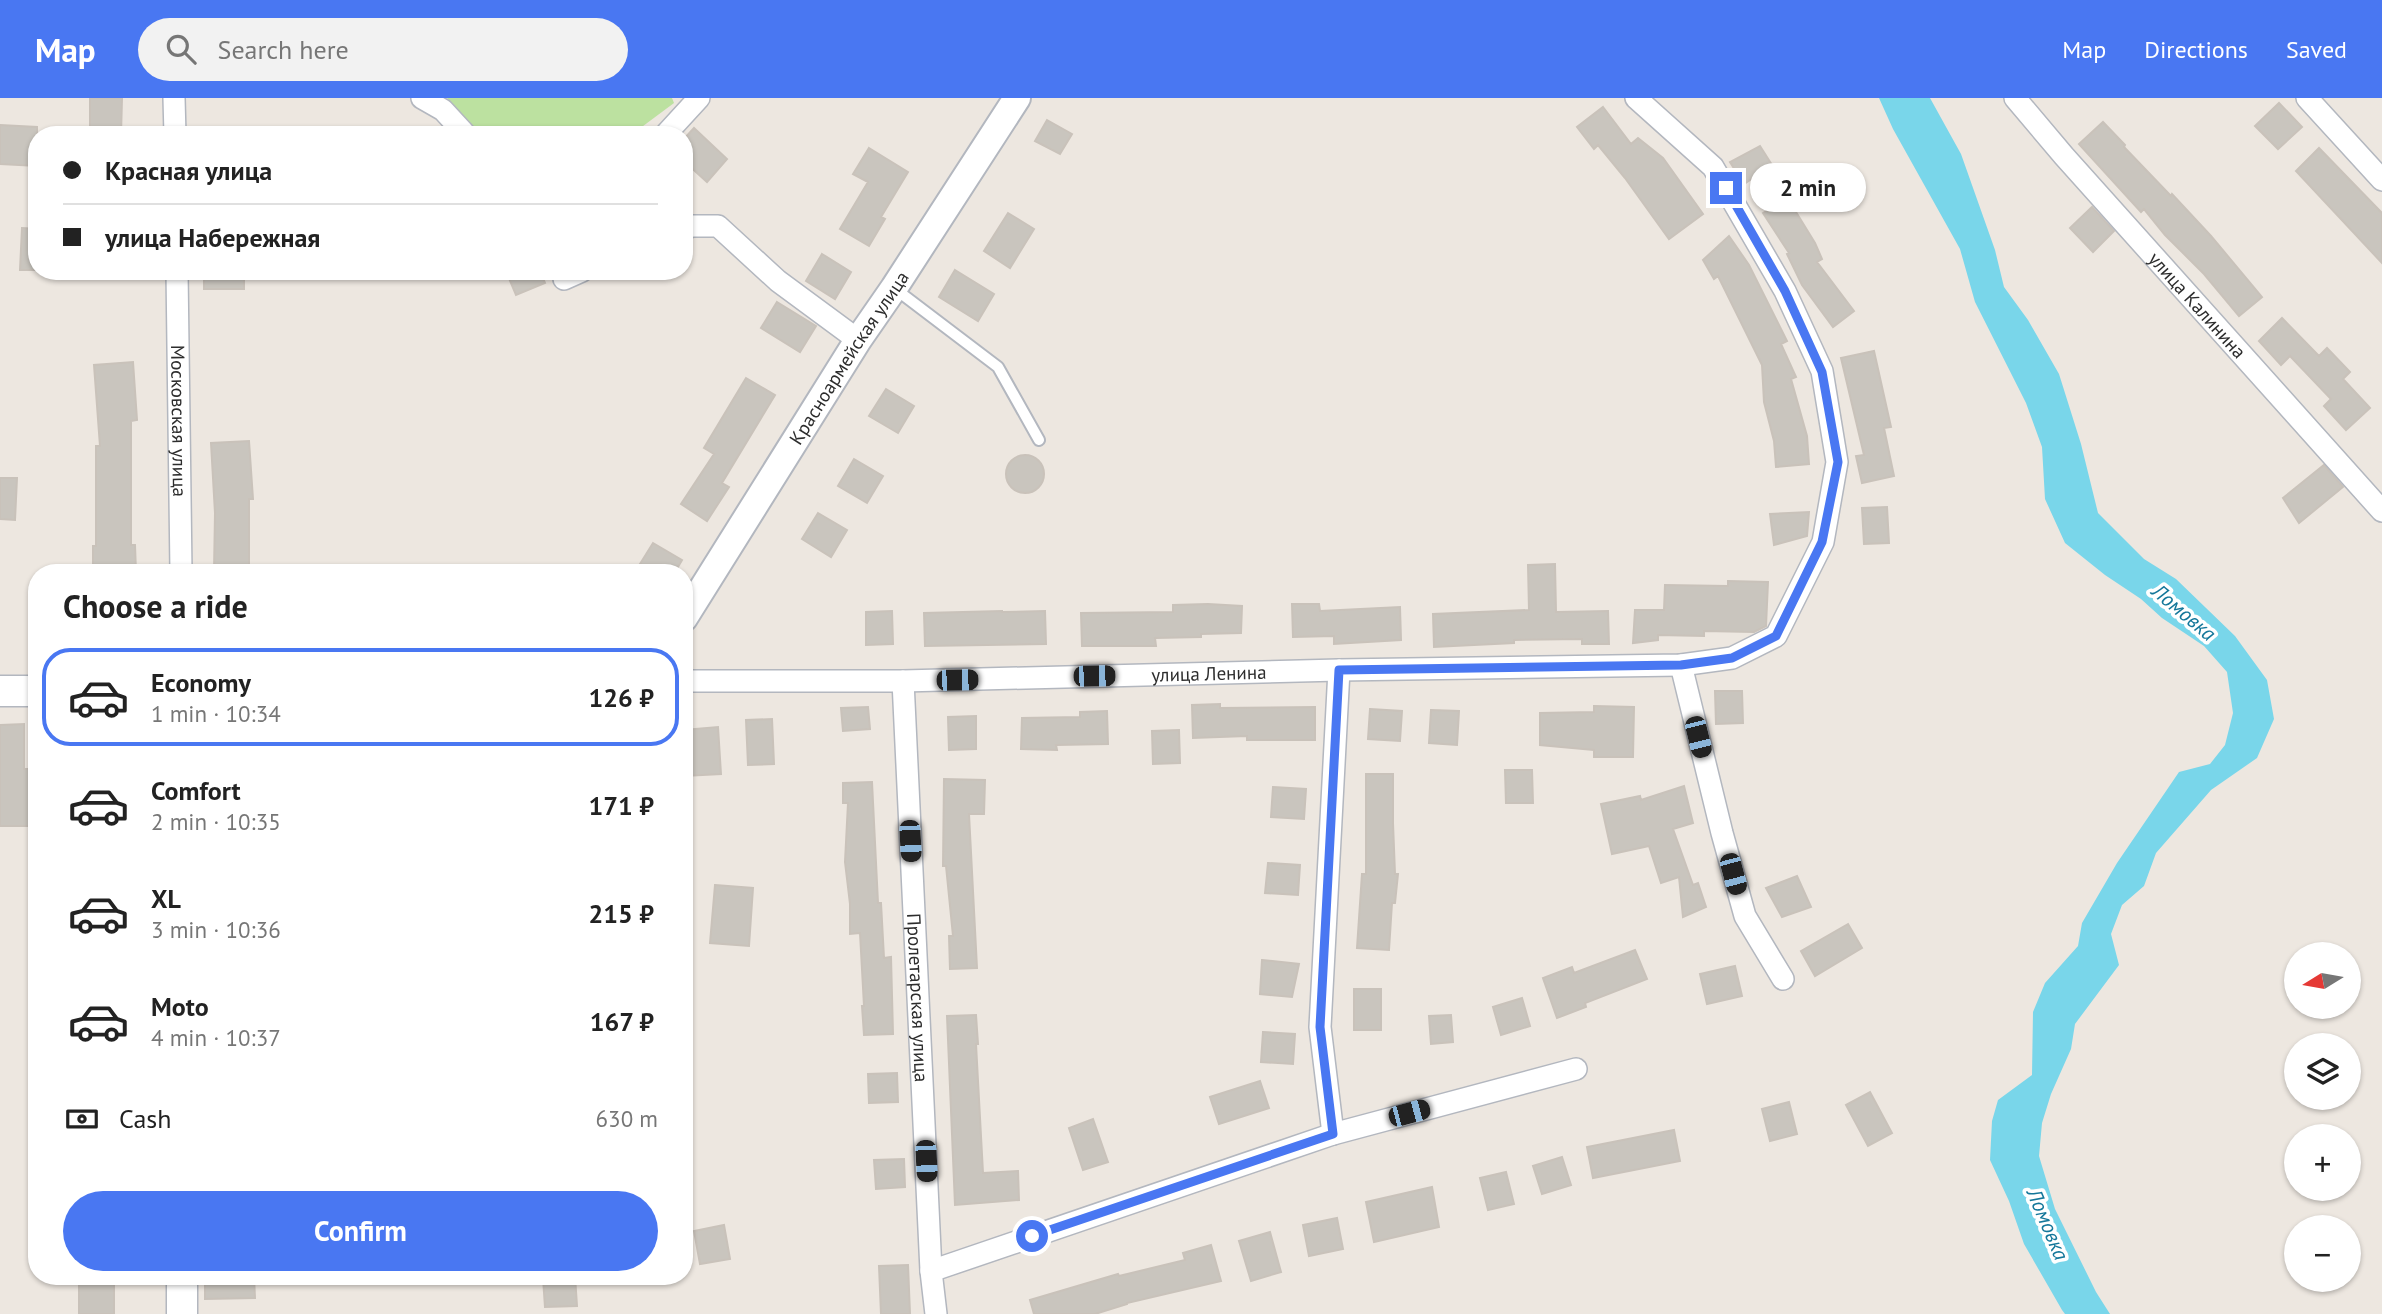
<!DOCTYPE html>
<meta charset="utf-8">
<style>
:root{--surface:#fff;--page:#f2f2f2;--text:#222;--muted:#767676;--line:#e0e0e0;--accent:#4977f2}
body{margin:0;font-family:"PT Sans",sans-serif;background:var(--page);color:var(--text);height:100vh;display:flex;flex-direction:column;font-size:26px;white-space:nowrap}
*{box-sizing:border-box;margin:0}
p{font-size:23px;color:var(--muted)}
.icon{flex:none;width:38px;height:38px;fill:none;stroke:currentColor;stroke-width:2;stroke-linecap:round;stroke-linejoin:round}
.map{position:relative;flex:1;overflow:hidden}
.sheet{position:absolute;left:28px;top:466px;width:665px;height:721px;display:flex;flex-direction:column;background:var(--surface);border-radius:28px;box-shadow:0 2px 5px #0004}
.sheet>*{flex:none}
.banner{position:absolute;left:28px;top:28px;width:665px;height:154px;border-radius:28px;box-shadow:0 2px 5px #0004;display:grid;align-content:center;height:154px;padding:0 35px;background:var(--surface)}
.needle{width:46px;rotate:259deg}
.fabs{position:absolute;left:2284px;top:844px;display:grid;gap:14px}
.fabs a{display:grid;place-items:center;width:77px;height:77px;border-radius:50%;background:var(--surface);box-shadow:0 2px 5px #0004;font-size:35px}
.end{position:absolute;width:32px;height:32px;margin:-16px;border:9px solid #4977f2;background:#fff;box-shadow:0 0 0 4px #fff}
.from{border-radius:50%}
.bubble{position:absolute;height:49px;border-radius:24px;background:var(--surface);box-shadow:0 2px 5px #0004;font-size:23px;font-weight:700;line-height:49px;text-align:center}
.car{position:absolute;width:21px;height:42px;margin:-21px -10px;border-radius:9px;box-shadow:0 0 5px 2px #0007;background:linear-gradient(#222 24%,#8ab4d8 0 40%,#222 0 76%,#8ab4d8 0 86%,#222 0)}
.banner b{display:flex;align-items:center;gap:24px;height:66px;font-size:26px}
.banner b+b{border-top:2px solid var(--line)}
.banner i{width:18px;height:18px;background:var(--text)}
ul{padding:0;list-style:none}
li{display:flex;align-items:center;gap:21px;height:98px;margin:0 14px 10px;padding:0 21px;border:4px solid transparent;border-radius:28px}
li div{flex:1}
li b{display:block;font-size:26px}
li em{font-style:normal;font-weight:700}
li.on{border-color:var(--accent)}
li>.icon{width:63px;height:63px;stroke-width:1.5}
h2{padding:0 35px;font-size:32px;line-height:84px}
.pay{display:flex;align-items:center;gap:18px;height:77px;padding:0 35px;font-size:26px}
.pay p{margin-inline-start:auto}
.cta{display:flex;gap:14px;margin-top:auto;padding:14px 35px}
.cta a{flex:1;height:80px;border-radius:42px;background:var(--accent);color:#fff;font-size:28px;font-weight:700;line-height:80px;text-align:center}
header{display:flex;align-items:center;gap:42px;box-sizing:border-box;height:98px;padding:0 35px;background:var(--accent);color:#fff}
header strong{font-size:33px}
nav{display:flex;gap:38px;margin-inline-start:auto;font-size:24px}
.search{width:490px;height:63px;background:var(--page);display:flex;align-items:center;gap:18px;box-sizing:border-box;padding:0 24px;border-radius:38px;color:var(--muted);font-size:26px}
.map>svg:first-child{display:block}
.green{fill:#bce1a0}
.water{fill:#79d6ea}
.building{fill:#c9c5be;stroke:#c9c2ba;stroke-width:2}
.lines{fill:none;stroke-linecap:round;stroke-linejoin:round}
.service-casing{stroke:#b3b7bf;stroke-width:14}
.minor-casing{stroke:#b3b7bf;stroke-width:24}
.tertiary-casing{stroke:#b3b7bf;stroke-width:30}
.secondary-casing{stroke:#b3b7bf;stroke-width:33}
.service{stroke:#fff;stroke-width:10}
.minor{stroke:#fff;stroke-width:21}
.tertiary{stroke:#fff;stroke-width:26}
.secondary{stroke:#fff;stroke-width:30}
.route{stroke:#4977f2;stroke-width:9}
.labels{text-anchor:middle;dominant-baseline:central;stroke-width:7;stroke-linejoin:round;paint-order:stroke}
.street-label{font-size:19px;fill:#2d2d2d;stroke:#fff}
.water-label{font-size:21px;font-style:italic;fill:#14779a;stroke:#fff}
</style>
<header>
<strong>Map</strong>
<div class="search"><svg class="icon" aria-label="search" viewBox="0 0 24 24"><circle cx="10" cy="10" r="6"/><path d="M15 15l6 6"/></svg>Search here</div>
<nav><a>Map</a><a>Directions</a><a>Saved</a></nav>
</header>
<div class="map">
<svg width="2382" height="1216" viewBox="0 0 2382 1216">
<rect width="100%" height="100%" fill="#ede7e0"/>
<path class="green" d="M447 0H672L674 5 631 37H480Z"/>
<path class="water" d="M1879 0H1930L1961 56 1995 152 2004 189 2028 222 2059 276 2081 346 2098 415 2144 461 2176 481 2235 538 2267 582 2274 621 2257 660 2211 692 2156 755 2144 788 2122 807 2111 836 2119 867 2075 926 2071 951 2051 996 2042 1025 2039 1058 2055 1111 2096 1194 2110 1216H2065L2062 1212 2024 1146 2009 1103 1990 1062 1992 1023 1998 1002 2032 977 2033 914 2045 885 2078 848 2082 825 2117 765 2179 674 2210 666 2225 647 2233 615 2227 574 2204 548 2162 520 2141 501 2105 477 2065 445 2045 401 2042 349 2026 305 1975 204 1960 151 1893 31Z"/>
<path class="building" d="M90 0H122L121 37H90Z
M2279 5 2302 29 2278 51 2255 28Z
M1603 9 1631 46 1638 40 1663 60 1703 116 1669 141 1625 80 1598 47 1594 51 1577 29Z
M1047 22 1072 36 1060 56 1035 43Z
M2103 24 2125 47 2124 49 2171 98 2172 96 2211 138 2262 199 2239 218 2204 176 2165 137 2144 111 2141 114 2079 46Z
M0 27 37 29V68L0 66Z
M694 30 727 61 707 84 684 63V41Z
M1760 48 1772 67 1744 86 1730 64Z
M869 50 908 74 881 119 885 121 869 148 840 131 868 84 853 76Z
M2319 50 2382 115V165L2296 73Z
M1788 101 1815 145 1822 161 1817 164 1854 213 1833 229 1802 187 1787 156 1789 155 1763 115Z
M2092 109 2114 133 2093 154 2070 130Z
M1008 115 1034 131 1010 170 984 153Z
M22 130 37 131V172H20Z
M1729 138 1749 167 1787 243 1781 246 1796 279 1791 281 1807 338 1809 366 1776 369 1774 343 1764 304 1762 267 1718 178 1714 181 1703 162Z
M822 156 851 174 835 201 806 183Z
M955 172 994 196 978 223 939 199Z
M204 173H244V191H204Z
M506 173H540L545 185 516 197Z
M777 204 816 228 800 254 761 230Z
M2282 220 2319 258 2327 250 2350 274 2343 281 2370 310 2346 332 2324 308 2331 301 2290 258 2281 267 2259 243Z
M1874 253 1891 329 1884 330 1894 378 1862 385 1856 358 1864 357 1841 260Z
M133 264 137 322 131 323V447H135L136 474H93V448H96V348H100L94 267Z
M746 280 775 297 722 385 729 389 707 423 681 406 714 356 704 350Z
M886 291 914 308 898 335 869 318Z
M249 343 253 401H249V474H214L215 415 211 345Z
M1006 376a19 19 0 1 1 38 0a19 19 0 1 1-38 0Z
M854 361 883 378 867 405 838 388Z
M2324 367 2343 389 2299 425 2283 400Z
M0 380H17L15 422 0 421Z
M1887 409 1889 445 1864 446 1862 410Z
M1809 414 1807 438 1774 447 1770 416Z
M818 415 847 432 831 459 802 441Z
M653 445 682 462 675 474H635Z
M1555 466 1556 514 1608 513 1609 546H1582V541L1514 542V545L1434 549 1433 516 1529 512 1528 467Z
M1728 483 1768 484 1766 528 1754 534 1704 533V538L1658 537V542L1633 545 1635 512H1664L1665 487 1728 488Z
M1208 506 1242 508 1241 535 1201 536V539L1155 540 1156 548H1082L1081 515 1173 514V507Z
M1292 506H1319L1320 513 1400 509 1401 542 1334 546V538L1293 539Z
M892 513 893 546 866 547V514Z
M1002 513V514L1045 513 1046 546 925 548 924 515Z
M1715 593H1742L1743 625 1716 626Z
M1220 606V610L1315 609V642H1247V638L1193 640 1192 607Z
M1594 608 1634 609 1633 659H1594V652L1540 647V615L1594 614Z
M868 609 870 631 843 633 841 610Z
M1370 611 1402 613 1400 643 1368 641Z
M1431 612 1459 613 1457 647 1429 645Z
M1107 613 1108 646 1056 647 1057 652 1021 651 1022 620 1080 619V614Z
M976 618V651L949 652 948 619Z
M772 621 774 666 748 667 746 622Z
M24 626V671H37V728H0V627Z
M718 629 721 676 684 678V632Z
M1179 632 1180 665 1153 666 1152 633Z
M1505 672H1532L1533 705H1506Z
M1366 676H1393V725L1395 776H1398L1395 805H1392L1389 852 1357 850 1362 776H1366Z
M944 681 985 682 984 716H969L977 870 950 871 949 838H953L946 768H943Z
M872 684 878 805H881L884 860 891 859 893 936 864 937 862 908H864L860 835 850 836V806L845 764 848 705H843V685Z
M1684 688 1693 725 1673 731 1693 787 1698 785 1706 809 1683 819 1679 779 1661 785 1649 748 1612 756 1601 706 1640 698 1641 702Z
M1273 689 1306 691 1304 721 1271 719Z
M1268 765 1300 767 1298 797 1265 795Z
M1797 778 1811 809 1782 819 1766 790Z
M715 787 753 790 749 848 710 845Z
M1848 826 1862 850 1815 878 1801 853Z
M1635 852 1647 881 1585 905 1586 909 1557 920 1543 880 1572 869 1574 875Z
M1262 862 1299 866 1292 899 1260 896Z
M1735 868 1742 898 1707 906 1700 876Z
M1354 891H1381V932H1354Z
M1522 900 1530 928 1501 937 1493 909Z
M976 917 978 946H976L983 1075 1018 1073 1019 1102 955 1107 947 918Z
M1451 917 1453 944 1431 946 1429 918Z
M1263 934 1295 936 1293 966 1261 964Z
M897 975 898 1004 869 1005 868 976Z
M1260 983 1269 1010 1219 1026 1210 999Z
M1870 994 1892 1035 1868 1048 1846 1007Z
M1789 1004 1797 1036 1770 1043 1762 1011Z
M1093 1021 1108 1064 1083 1072 1069 1030Z
M1674 1032 1680 1063 1593 1080 1587 1049Z
M1562 1059 1571 1087 1542 1096 1533 1068Z
M904 1061 905 1089 876 1091 874 1062Z
M1506 1074 1514 1106 1488 1112 1480 1080Z
M1432 1089 1439 1129 1374 1144 1366 1104Z
M1337 1120 1343 1151 1309 1158 1303 1127Z
M724 1127 730 1161 700 1166 694 1133Z
M1270 1134 1281 1174 1251 1183 1239 1143Z
M1211 1147 1221 1183 1127 1205V1206L1095 1216H1034L1030 1202 1118 1176 1119 1178 1185 1162 1183 1155Z
M908 1167 910 1216H881L879 1168Z
M79 1178H114V1216H79Z
M205 1178H254L255 1200 205 1201Z
M575 1178 577 1208 545 1209 543 1180Z"/>
<g class="lines">
<g class="service-casing">
<path id="service" d="M894 190 998 269 1039 342"/>
</g>
<g class="minor-casing">
<g id="minor">
<path d="M174 0 175 37"/>
<path d="M422 0 443 12 466 37"/>
<path id="s1" d="M2015 0 2064 58 2382 413"/>
<path d="M2307 0 2382 82"/>
<path d="M665 37 699 0"/>
<path d="M684 131 692 128H718L778 183 858 242"/>
<path id="s2" d="M177 173 181 474"/>
<path d="M564 181 582 173"/>
<path d="M1681 567 1722 735 1745 818 1783 881"/>
<path id="s3" d="M684 583H903L1339 572 1681 567 1732 560 1776 538 1823 444 1837 364 1822 273 1785 193 1713 69 1636 0"/>
<path id="s4" d="M903 583 931 1173 936 1216"/>
<path d="M1333 1036 1320 929 1339 572"/>
<path d="M931 1173 1333 1036 1576 971"/>
</g>
</g>
<g class="tertiary-casing">
<g id="tertiary">
<path id="s5" d="M684 520 858 242 894 190 1017 0"/>
</g>
</g>
<g class="secondary-casing">
<path id="secondary" d="M0 593H37
M182 1216V1178"/>
</g>
<use href="#service" class="service"/>
<use href="#minor" class="minor"/>
<use href="#tertiary" class="tertiary"/>
<use href="#secondary" class="secondary"/>
</g>
<g class="lines">
<path class="route" d="M1032 1138 1333 1036 1320 929 1339 572 1681 567 1732 560 1776 538 1822 444 1838 364 1822 274 1785 193 1726 90"/>
</g>
<g class="labels">
<g class="street-label">
<text stroke="none"><textPath href="#s1" startOffset="276">улица Калинина</textPath></text>
<text stroke="none"><textPath href="#s5" startOffset="308">Красноармейская улица</textPath></text>
<text stroke="none"><textPath href="#s2" startOffset="150">Московская улица</textPath></text>
<text stroke="none"><textPath href="#s3" startOffset="525">улица Ленина</textPath></text>
<text stroke="none"><textPath href="#s4" startOffset="317">Пролетарская улица</textPath></text>
</g>
<g class="water-label">
<text transform="translate(2184 514) rotate(40)">Ломовка</text>
<text transform="translate(2048 1126) rotate(67)">Ломовка</text>
</g>
</g>
</svg>
<div class="fabs">
<a><svg class="needle" viewBox="-14 -14 28 28"><path d="M0-13l5 13h-10z" fill="#e53935"/><path d="M0 13l5-13h-10z" fill="#767676"/></svg></a>
<a><svg class="icon" aria-label="layers" viewBox="0 0 24 24"><path d="M12 4l9 5-9 5-9-5zM3 14l9 5 9-5"/></svg></a>
<a>+</a>
<a>−</a>
</div>
<i class="end from" style="left:1032px;top:1138px"></i>
<i class="end" style="left:1726px;top:90px"></i>
<div class="bubble" style="left:1750px;top:65px;width:116px">2 min</div>
<i class="car" style="left:1094px;top:578px;rotate:89deg"></i>
<i class="car" style="left:957px;top:582px;rotate:89deg"></i>
<i class="car" style="left:1698px;top:639px;rotate:166deg"></i>
<i class="car" style="left:910px;top:743px;rotate:177deg"></i>
<i class="car" style="left:1733px;top:776px;rotate:165deg"></i>
<i class="car" style="left:1409px;top:1015px;rotate:75deg"></i>
<i class="car" style="left:926px;top:1063px;rotate:177deg"></i>
<div class="banner">
<b><i class="from"></i>Красная улица</b>
<b><i></i>улица Набережная</b>
</div>
<section class="sheet">
<h2>Choose a ride</h2>
<ul>
<li class="on"><svg class="icon" aria-label="car" viewBox="0 0 24 24"><path d="M5 17H2v-5l4-1 3-4h7l3 4 3 1v5h-3M9 17h6M6 11h13"/><circle cx="7" cy="17" r="2"/><circle cx="17" cy="17" r="2"/></svg><div><b>Economy</b><p>1 min · 10:34</p></div><em>126 ₽</em></li>
<li><svg class="icon" aria-label="car" viewBox="0 0 24 24"><path d="M5 17H2v-5l4-1 3-4h7l3 4 3 1v5h-3M9 17h6M6 11h13"/><circle cx="7" cy="17" r="2"/><circle cx="17" cy="17" r="2"/></svg><div><b>Comfort</b><p>2 min · 10:35</p></div><em>171 ₽</em></li>
<li><svg class="icon" aria-label="car" viewBox="0 0 24 24"><path d="M5 17H2v-5l4-1 3-4h7l3 4 3 1v5h-3M9 17h6M6 11h13"/><circle cx="7" cy="17" r="2"/><circle cx="17" cy="17" r="2"/></svg><div><b>XL</b><p>3 min · 10:36</p></div><em>215 ₽</em></li>
<li><svg class="icon" aria-label="car" viewBox="0 0 24 24"><path d="M5 17H2v-5l4-1 3-4h7l3 4 3 1v5h-3M9 17h6M6 11h13"/><circle cx="7" cy="17" r="2"/><circle cx="17" cy="17" r="2"/></svg><div><b>Moto</b><p>4 min · 10:37</p></div><em>167 ₽</em></li>
</ul>
<div class="pay"><svg class="icon" aria-label="cash" viewBox="0 0 24 24"><path d="M3 7h18v10H3z"/><circle cx="12" cy="12" r="2"/></svg>Cash<p>630 m</p></div>
<div class="cta"><a>Confirm</a></div>
</section>
</div>
